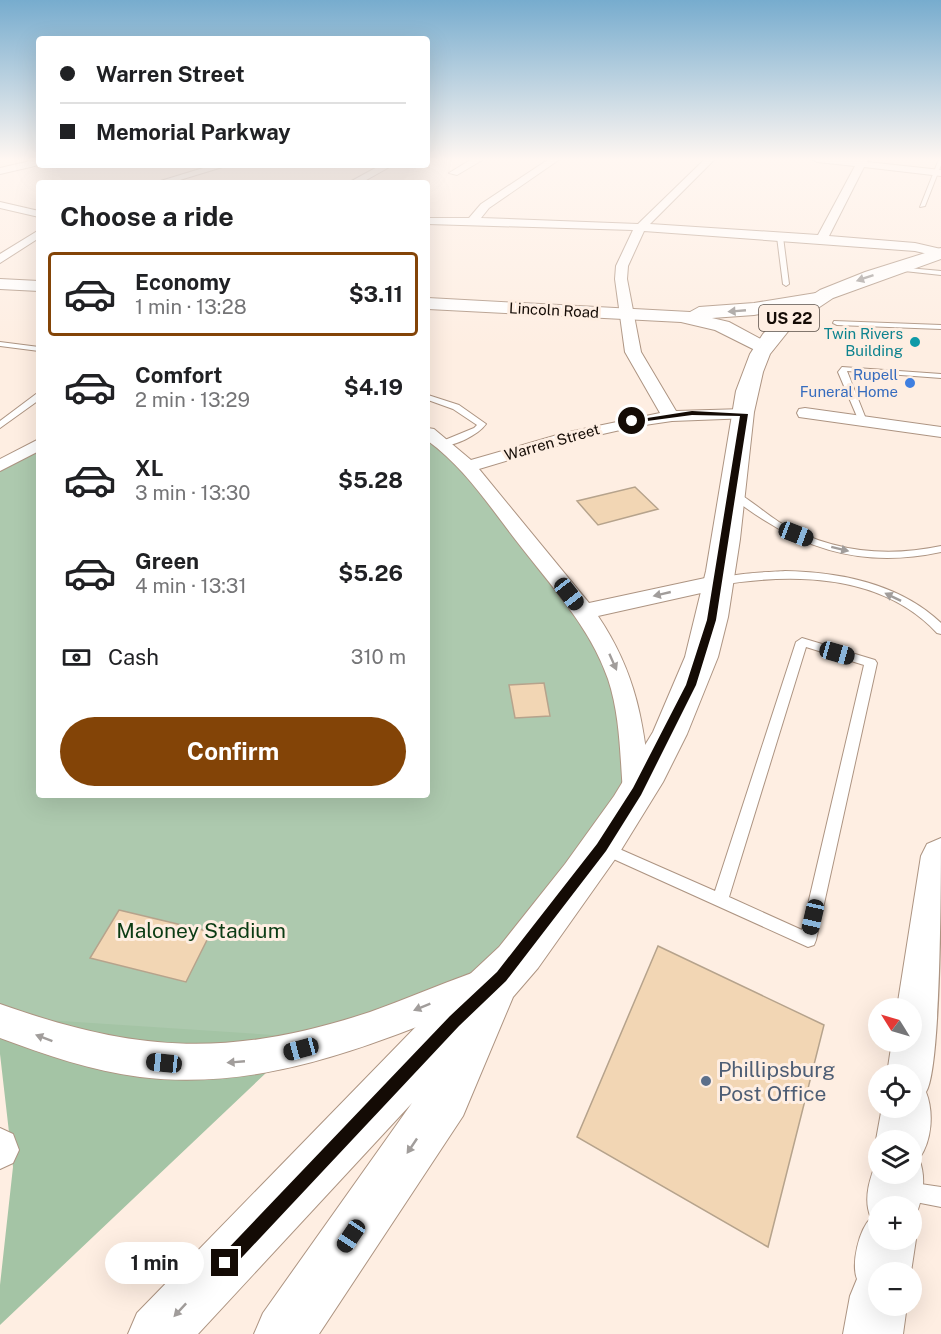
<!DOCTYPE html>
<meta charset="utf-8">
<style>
:root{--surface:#fff;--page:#f6f6f6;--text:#202124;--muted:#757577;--line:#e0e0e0;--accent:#834407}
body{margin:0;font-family:"Public Sans",sans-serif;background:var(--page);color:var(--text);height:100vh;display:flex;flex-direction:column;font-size:22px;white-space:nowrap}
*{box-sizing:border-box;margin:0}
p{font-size:20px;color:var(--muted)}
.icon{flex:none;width:33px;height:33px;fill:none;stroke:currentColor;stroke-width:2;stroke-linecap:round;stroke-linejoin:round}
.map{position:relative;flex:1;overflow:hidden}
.sheet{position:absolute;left:36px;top:180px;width:394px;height:618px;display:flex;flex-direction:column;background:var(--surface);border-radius:6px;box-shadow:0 6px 24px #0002}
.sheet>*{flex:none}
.banner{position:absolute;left:36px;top:36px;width:394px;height:132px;border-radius:6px;box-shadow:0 6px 24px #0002;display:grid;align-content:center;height:132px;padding:0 24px;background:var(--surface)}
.needle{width:39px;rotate:307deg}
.fabs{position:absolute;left:868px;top:998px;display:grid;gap:12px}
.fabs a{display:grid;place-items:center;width:54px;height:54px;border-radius:50%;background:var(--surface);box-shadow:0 6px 24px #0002;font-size:30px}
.end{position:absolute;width:27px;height:27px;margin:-14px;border:8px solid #140b05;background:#fff;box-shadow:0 0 0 3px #fff}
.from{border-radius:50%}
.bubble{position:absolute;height:42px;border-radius:21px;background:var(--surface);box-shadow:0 6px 24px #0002;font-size:20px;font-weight:700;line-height:42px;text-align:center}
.car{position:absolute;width:18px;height:36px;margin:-18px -9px;border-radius:8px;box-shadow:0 0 4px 2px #0007;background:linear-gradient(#222 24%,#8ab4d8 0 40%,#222 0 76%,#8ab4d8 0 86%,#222 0)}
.banner b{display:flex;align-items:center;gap:21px;height:57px;font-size:22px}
.banner b+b{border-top:2px solid var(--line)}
.banner i{width:15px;height:15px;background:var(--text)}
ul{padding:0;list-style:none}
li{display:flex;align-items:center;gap:18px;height:84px;margin:0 12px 9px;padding:0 12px;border:3px solid transparent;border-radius:6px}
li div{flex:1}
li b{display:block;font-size:22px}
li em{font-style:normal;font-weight:700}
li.on{border-color:var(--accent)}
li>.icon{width:54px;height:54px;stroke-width:1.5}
h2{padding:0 24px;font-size:27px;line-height:72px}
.pay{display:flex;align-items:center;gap:15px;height:66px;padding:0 24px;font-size:22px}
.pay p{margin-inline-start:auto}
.cta{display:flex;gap:12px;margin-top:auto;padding:12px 24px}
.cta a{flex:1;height:69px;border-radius:36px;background:var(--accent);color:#fff;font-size:24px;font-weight:700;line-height:69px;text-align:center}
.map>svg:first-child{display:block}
.green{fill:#adc9ae}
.forest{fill:#a4c4a5}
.building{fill:#f2d6b4;stroke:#b6a38c;stroke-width:1.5}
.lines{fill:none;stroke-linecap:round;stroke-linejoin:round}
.service-casing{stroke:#ad9482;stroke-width:2}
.minor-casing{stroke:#ad9482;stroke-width:2}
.secondary-casing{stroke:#ad9482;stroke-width:2}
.trunk-casing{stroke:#ad9482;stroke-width:2}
.service{fill:#fff;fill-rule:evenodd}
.minor{fill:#fff;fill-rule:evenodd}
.secondary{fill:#fff;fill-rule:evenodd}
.trunk{fill:#fff;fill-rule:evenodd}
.oneway{fill:#a19d9b}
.route{fill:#140b05}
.culture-dot{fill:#0f9aa8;stroke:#feeee2;stroke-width:2}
.shop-dot{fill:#3f7fe0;stroke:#feeee2;stroke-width:2}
.service-dot{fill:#5c6f8a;stroke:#feeee2;stroke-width:2}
.labels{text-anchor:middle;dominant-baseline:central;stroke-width:6;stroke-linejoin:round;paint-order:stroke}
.far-street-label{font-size:15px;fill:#140b05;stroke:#feeee2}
.far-culture-label{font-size:15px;fill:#0d838f;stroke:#feeee2;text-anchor:end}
.far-shop-label{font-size:15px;fill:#366cbe;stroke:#feeee2;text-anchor:end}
.shield{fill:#feeee2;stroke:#5a4f47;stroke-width:1.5}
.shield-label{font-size:16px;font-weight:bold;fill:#140b05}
.near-park-label{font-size:21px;fill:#0b3c14;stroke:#feeee2}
.near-service-label{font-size:21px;fill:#4e5e75;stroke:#feeee2;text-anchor:start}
</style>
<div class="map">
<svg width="941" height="1334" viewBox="0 0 941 1334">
<rect width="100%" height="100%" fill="#feeee2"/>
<path class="green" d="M428 433 441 442 606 646 637 792 501 977 321 1044 0 1021V466L39 444V795H428Z"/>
<path class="forest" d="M0 1017 304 1037 0 1325V1285L13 1167 0 1054Z"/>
<path class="building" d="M635 487 658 509 598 525 577 501Z
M544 683 550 716 515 718 509 685Z
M119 910 211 932 186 982 90 958Z
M658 946 824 1025 768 1247 577 1137Z"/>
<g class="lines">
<g class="service-casing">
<path id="service" d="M939 159H941V165L925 206 920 207Z
M780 235 783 237 789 284 786 286 783 284 777 237Z
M897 267 941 271V275L895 270 894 269Z
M834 321 941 325V329L837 325 833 323Z
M0 342 39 347V351L0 346Z
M842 367 941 374V378L847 371 866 419 862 422 858 419 838 372Z
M36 394H39V400L0 428V421Z
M428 395 459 405 486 424C478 435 454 447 440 446V442L474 428 477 425 453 409 428 400Z
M733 491C746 496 766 514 779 522 831 552 884 558 941 546V552C858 570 795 547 730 496V492Z
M785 571C840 572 900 584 941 623V634L937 633C881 573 793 573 719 585L714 582C724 573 770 572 785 571Z
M802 638 875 660 877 663 816 940 814 945 808 947 598 852 596 848 598 844 603 842 608 844 715 891 796 642ZM806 647 864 665 802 930 729 897Z
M907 1182 941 1187V1207L900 1199 897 1192 900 1185Z"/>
</g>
<g class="minor-casing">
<path id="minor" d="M39 159V165L0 174V168Z
M472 159H484L457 175 449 173Z
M549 159H560L489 208 481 218 638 224 705 159H715L650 224 818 235 855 166 817 162 812 159H869L867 162 941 170V176L864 167 829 236 915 243 941 249V257L915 251 644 231 628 266 627 279 641 352 676 411 744 409 750 410 752 414 750 418 672 421 638 426 576 440 479 469 589 603 719 575 727 577 730 582 727 587 719 589 598 616C637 674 644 724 651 792L647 800 637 803 627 800 623 792C620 754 620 715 608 679 590 627 551 586 518 543 490 507 465 468 428 441V428L434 429 471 460 564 433 660 413 625 352 615 279 616 266 633 230 428 224V218H469L481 204Z
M213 165H229L170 183H154Z
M381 165H393L361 183H348Z
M0 202 39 211V217L0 208Z
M39 230V238L0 263V254Z
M805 408 941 427V437L799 417 797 413 799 409Z
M39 439V451L0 471V459Z
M472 973 484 978 489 989 484 1000C373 1045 262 1092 140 1077 92 1071 46 1055 0 1038V1004C138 1053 230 1058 370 1012 404 1000 438 985 472 973Z
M0 1128 13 1134 19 1150 13 1163 0 1169Z"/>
</g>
<g class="secondary-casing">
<path id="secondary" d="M0 279 39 281V291L0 289Z
M816 293 823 295 825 299 823 303 754 315 712 318 729 322 770 344 773 348 770 352 763 354 715 330 681 322 428 309V298L690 312 699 307 754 303Z"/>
</g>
<g class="trunk-casing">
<path id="trunk" d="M941 248V259L833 298 794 324 770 354 763 372 754 412 740 539 728 617 718 657 687 734 663 782 618 855 538 968 513 997 463 1116 319 1334H254L263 1313 412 1103 198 1334H128L137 1313 438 1004 499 947 565 864 614 796 653 732 685 657 706 571 736 391 750 354 763 334 780 316 820 290 865 272Z
M941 838C941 880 941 1070 926 1092 934 1112 932 1141 919 1159 928 1181 921 1204 912 1225V1206H879V1239H912V1230L916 1239 911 1272H879V1305H907L903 1334H843L850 1296 857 1279C851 1264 859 1229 871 1218 862 1198 871 1175 879 1155V1173H912V1140H879V1147L876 1140 882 1107H912V1074H887L892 1041H912V1008H897L921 856 927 844Z"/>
</g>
<use href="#service" class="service"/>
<use href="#minor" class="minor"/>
<use href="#secondary" class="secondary"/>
<use href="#trunk" class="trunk"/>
</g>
<defs><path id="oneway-solid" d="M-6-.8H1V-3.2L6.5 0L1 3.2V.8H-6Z" transform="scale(1.5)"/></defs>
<g class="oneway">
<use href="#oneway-solid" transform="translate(865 278) rotate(161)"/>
<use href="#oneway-solid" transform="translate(737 311) rotate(175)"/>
<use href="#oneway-solid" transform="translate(840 549) rotate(14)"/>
<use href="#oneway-solid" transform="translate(662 594) rotate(167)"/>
<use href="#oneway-solid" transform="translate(893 597) rotate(-154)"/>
<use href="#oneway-solid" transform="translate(613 662) rotate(66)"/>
<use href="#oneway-solid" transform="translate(422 1007) rotate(158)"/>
<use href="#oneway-solid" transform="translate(44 1038) rotate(-159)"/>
<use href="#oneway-solid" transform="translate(236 1062) rotate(175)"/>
<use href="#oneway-solid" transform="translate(412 1146) rotate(124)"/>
<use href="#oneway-solid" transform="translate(180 1310) rotate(133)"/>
</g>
<linearGradient id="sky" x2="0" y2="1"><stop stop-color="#77acce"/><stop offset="0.46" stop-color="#fff7f2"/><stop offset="1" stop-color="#fff7f2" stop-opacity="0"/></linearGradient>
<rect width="941" height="346" fill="url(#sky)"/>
<path class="route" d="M692 411 748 414 716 620 696 685 641 795 606 851 506 981 459 1026 231 1269 225 1272 219 1269 216 1263 219 1258 450 1016 497 972 597 844 633 788 686 685 707 620 740 416 692 415 632 423 628 421Z"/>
<circle class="culture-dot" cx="915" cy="342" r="6"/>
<circle class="shop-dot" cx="910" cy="383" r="6"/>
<circle class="service-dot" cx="706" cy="1081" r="6"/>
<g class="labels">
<g class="far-street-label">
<text transform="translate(554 310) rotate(3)">Lincoln Road</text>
<text transform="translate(552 442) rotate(-16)">Warren Street</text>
</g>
<g class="far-culture-label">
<text x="903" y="333">Twin Rivers<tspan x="903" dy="17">Building</tspan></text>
</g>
<g class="far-shop-label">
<text x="898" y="374">Rupell<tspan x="898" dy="17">Funeral Home</tspan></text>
</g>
<rect class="shield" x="759" y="305" width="60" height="26" rx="4.5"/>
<g class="shield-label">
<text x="789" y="318">US 22</text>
</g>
<g class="near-park-label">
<text x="201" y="930">Maloney Stadium</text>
</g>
<g class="near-service-label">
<text x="718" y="1069">Phillipsburg<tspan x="718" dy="24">Post Office</tspan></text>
</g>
</g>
</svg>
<div class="fabs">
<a><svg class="needle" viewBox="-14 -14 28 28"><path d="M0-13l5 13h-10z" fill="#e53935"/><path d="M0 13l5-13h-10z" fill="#757577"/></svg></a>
<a><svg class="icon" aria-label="locate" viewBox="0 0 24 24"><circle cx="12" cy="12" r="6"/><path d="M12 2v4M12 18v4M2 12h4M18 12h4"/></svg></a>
<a><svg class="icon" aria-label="layers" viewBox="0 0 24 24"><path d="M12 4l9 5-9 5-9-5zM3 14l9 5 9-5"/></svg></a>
<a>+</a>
<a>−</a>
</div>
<i class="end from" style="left:632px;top:421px"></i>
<i class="end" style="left:225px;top:1263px"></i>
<div class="bubble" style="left:105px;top:1242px;width:99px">1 min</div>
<i class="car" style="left:796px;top:534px;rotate:111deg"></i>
<i class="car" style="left:569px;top:594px;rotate:142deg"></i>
<i class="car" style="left:837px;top:653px;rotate:106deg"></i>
<i class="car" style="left:813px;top:917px;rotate:193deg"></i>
<i class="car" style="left:301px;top:1049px;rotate:255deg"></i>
<i class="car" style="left:164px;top:1063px;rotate:276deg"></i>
<i class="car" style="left:351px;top:1236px;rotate:214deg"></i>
<div class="banner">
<b><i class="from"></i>Warren Street</b>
<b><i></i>Memorial Parkway</b>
</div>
<section class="sheet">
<h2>Choose a ride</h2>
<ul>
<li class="on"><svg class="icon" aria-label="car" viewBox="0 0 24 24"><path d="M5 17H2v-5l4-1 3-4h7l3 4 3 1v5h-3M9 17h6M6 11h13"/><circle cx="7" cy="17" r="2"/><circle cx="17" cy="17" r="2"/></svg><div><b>Economy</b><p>1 min · 13:28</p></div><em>$3.11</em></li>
<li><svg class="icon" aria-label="car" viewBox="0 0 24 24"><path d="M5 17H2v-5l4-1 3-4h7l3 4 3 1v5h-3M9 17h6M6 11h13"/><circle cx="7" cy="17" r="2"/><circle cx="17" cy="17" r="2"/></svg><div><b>Comfort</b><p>2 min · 13:29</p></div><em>$4.19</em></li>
<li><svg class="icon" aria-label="car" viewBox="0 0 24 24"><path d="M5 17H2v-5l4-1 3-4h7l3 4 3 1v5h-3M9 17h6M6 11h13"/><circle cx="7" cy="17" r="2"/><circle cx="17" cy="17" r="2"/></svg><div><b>XL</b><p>3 min · 13:30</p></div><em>$5.28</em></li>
<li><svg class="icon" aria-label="car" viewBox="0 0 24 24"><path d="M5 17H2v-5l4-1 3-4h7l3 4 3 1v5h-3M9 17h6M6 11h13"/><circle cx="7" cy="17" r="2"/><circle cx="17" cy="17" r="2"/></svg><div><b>Green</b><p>4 min · 13:31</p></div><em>$5.26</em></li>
</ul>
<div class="pay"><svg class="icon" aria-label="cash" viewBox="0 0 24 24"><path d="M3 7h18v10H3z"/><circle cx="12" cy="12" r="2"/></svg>Cash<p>310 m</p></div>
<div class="cta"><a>Confirm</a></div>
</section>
</div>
